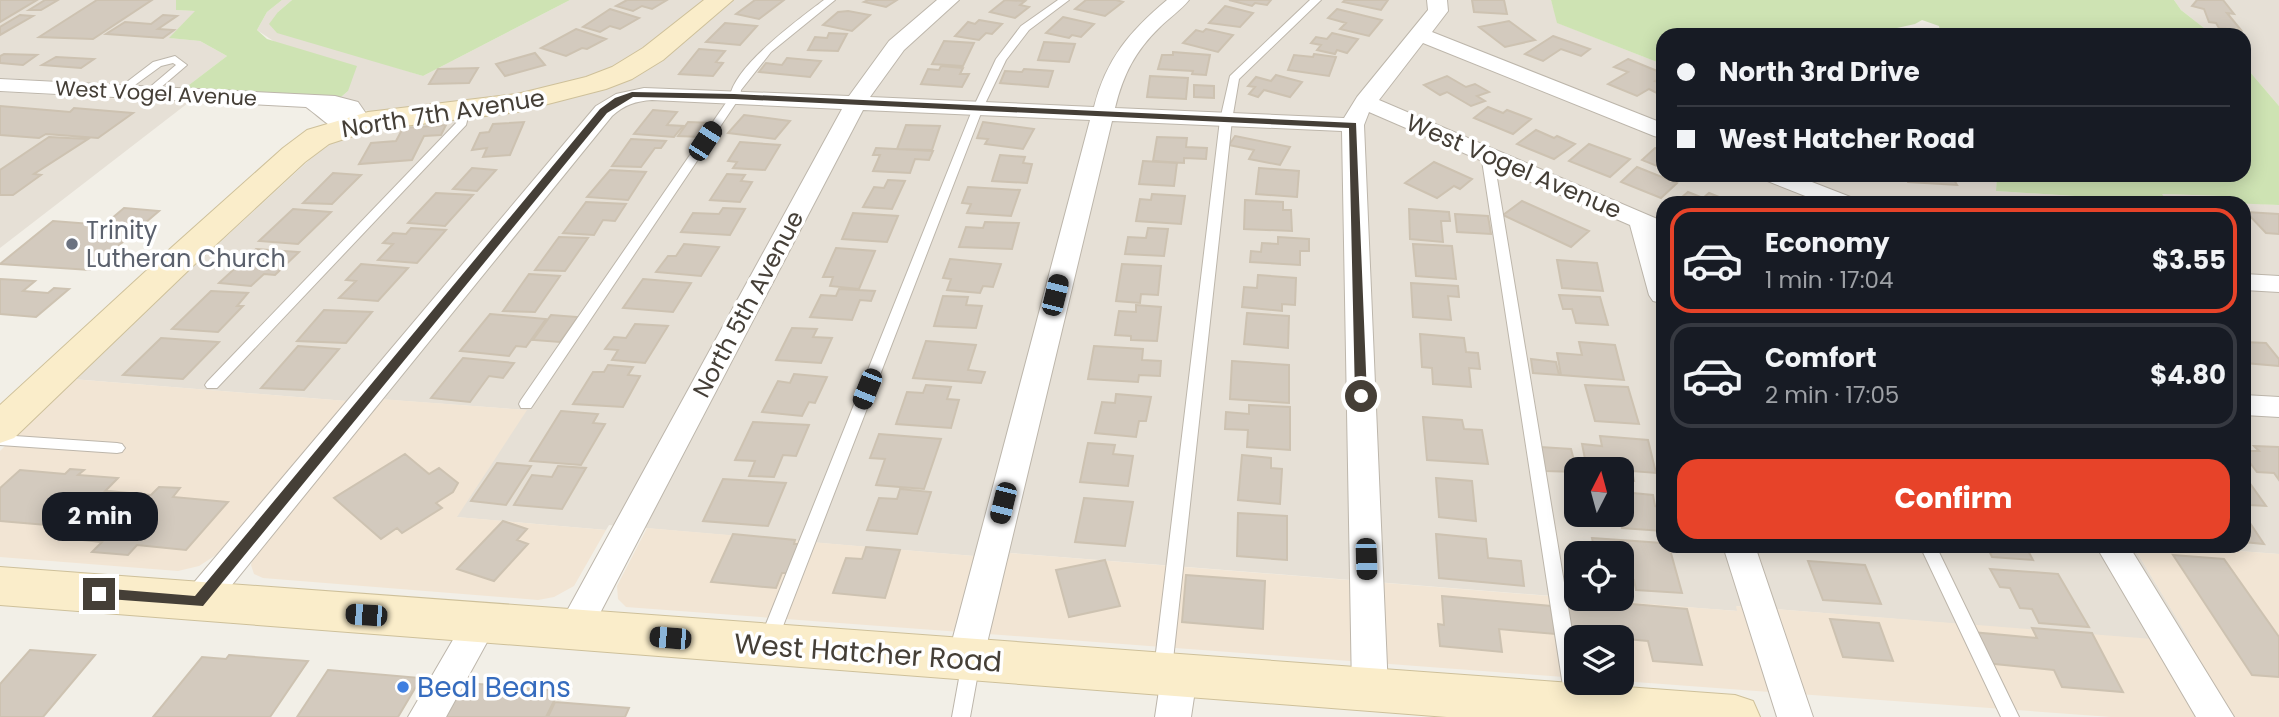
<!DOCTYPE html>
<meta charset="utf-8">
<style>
:root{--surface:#171b24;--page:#20242c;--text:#f1f3f6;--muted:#9ea1a6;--line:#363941;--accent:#e74329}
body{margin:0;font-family:Poppins,sans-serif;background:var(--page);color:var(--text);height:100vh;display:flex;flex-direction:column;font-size:26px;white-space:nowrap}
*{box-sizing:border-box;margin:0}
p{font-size:23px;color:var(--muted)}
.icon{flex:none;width:38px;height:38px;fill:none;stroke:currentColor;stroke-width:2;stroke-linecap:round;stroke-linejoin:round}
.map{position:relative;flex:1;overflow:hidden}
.panel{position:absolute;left:1656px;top:196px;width:595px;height:357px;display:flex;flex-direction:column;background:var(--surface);border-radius:21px;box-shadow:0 4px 18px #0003}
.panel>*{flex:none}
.hud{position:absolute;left:1656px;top:28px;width:595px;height:154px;border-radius:21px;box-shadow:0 4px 18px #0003;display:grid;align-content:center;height:154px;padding:0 21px;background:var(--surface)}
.needle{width:46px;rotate:6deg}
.controls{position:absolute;left:1564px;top:457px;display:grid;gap:14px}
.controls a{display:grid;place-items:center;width:70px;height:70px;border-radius:14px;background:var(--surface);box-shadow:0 4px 18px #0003;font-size:35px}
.end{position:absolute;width:32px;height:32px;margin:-16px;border:9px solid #453f37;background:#fff;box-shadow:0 0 0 4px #fff}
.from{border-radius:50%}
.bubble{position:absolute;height:49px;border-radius:21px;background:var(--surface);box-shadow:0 4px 18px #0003;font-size:23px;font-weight:700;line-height:49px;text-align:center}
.car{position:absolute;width:21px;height:42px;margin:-21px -10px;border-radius:9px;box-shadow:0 0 5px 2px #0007;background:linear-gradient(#222 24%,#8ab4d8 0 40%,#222 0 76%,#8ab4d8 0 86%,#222 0)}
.hud b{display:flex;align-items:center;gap:24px;height:66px;font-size:26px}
.hud b+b{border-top:2px solid var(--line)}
.hud i{width:18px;height:18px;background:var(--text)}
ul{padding:12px 0 0;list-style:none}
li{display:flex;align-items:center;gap:21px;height:105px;margin:0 14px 10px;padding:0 7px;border:4px solid var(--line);border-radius:21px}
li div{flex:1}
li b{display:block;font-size:26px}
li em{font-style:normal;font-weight:700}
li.on{border-color:var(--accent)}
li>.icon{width:63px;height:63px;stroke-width:1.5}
.primary-button{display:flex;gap:14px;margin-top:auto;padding:14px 21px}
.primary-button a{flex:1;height:80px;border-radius:21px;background:var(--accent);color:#fff;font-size:28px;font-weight:700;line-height:80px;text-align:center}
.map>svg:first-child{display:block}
.residential{fill:#e6e0d6;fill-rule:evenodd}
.commercial{fill:#f2e5d4}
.green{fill:#cee3b3}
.building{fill:#d3cabe;stroke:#cdc2b1;stroke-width:2}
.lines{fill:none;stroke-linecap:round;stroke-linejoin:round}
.lane-casing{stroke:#bdb6ab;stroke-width:2}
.street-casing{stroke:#bdb6ab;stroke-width:2}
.secondary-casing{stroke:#cec09a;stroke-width:2}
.lane{fill:#fff;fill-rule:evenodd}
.street{fill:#fff;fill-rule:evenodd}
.secondary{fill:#faedca;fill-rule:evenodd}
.route{fill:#453f37}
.worship-dot{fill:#6b7280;stroke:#fff;stroke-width:2.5}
.shop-dot{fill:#3f7fe0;stroke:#fff;stroke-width:2.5}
.labels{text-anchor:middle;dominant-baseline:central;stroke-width:7;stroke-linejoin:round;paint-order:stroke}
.far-street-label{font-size:21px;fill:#453f37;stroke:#fff}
.street-label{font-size:24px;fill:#453f37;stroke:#fff}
.worship-label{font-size:24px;fill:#5b616d;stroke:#fff;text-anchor:start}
.near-street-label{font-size:28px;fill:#453f37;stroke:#fff}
.near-shop-label{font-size:28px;fill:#366cbe;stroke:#fff;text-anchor:start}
</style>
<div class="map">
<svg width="2279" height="717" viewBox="0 0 2279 717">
<rect width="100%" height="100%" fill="#f2efe7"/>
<path class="residential" d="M0 0H176V10L196 11 170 38 200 41 227 56 185 88 0 78Z
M282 0H292L278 12 369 59 423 76 570 0H708L625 62 582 81 531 94 375 112 364 110 355 102 341 97 348 91 257 30 267 12Z
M731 0H1551L1558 23 1662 64V175H1997L1996 191 2167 202 2161 194 2222 196 2228 203H2236H1662V546H2133L2192 643 1737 606 1738 611 1578 599 1622 598V553H1577V598L1011 553 1009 559 609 525 606 530 456 517 526 410 350 397 346 401 72 379 320 150 337 139 359 131 553 103 604 88ZM1577 469H1622V514H1577Z
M2174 0H2279V106L2244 65V35H2213L2181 10Z
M0 92 188 103 0 248Z
M2244 203 2279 205V554L2225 550 2223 546H2244Z"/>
<path class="commercial" d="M72 379 347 401 216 555 199 566 178 571 0 557V451Z
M381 399 527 410 457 517 606 530 574 586 554 597 538 600 263 578 254 574 251 565 253 557Z
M647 528 1009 559 1010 553 1737 611 1736 606 2191 642 2133 546H2223L2226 550 2279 554V717H2111L1622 681V637H1577V678L626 607 618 599 617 586Z"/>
<path class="green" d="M176 0H282L267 12 257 30 267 39 357 66 348 91 341 97 185 88 227 56 200 41 169 38 195 11 176 10Z
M292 0H570L423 76 277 33 269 24 278 12Z
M1551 0H2174L2181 10 2213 35H1902L1900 33C1913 28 1923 29 1936 34L1940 31 1939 26 1922 20 1915 24 1888 30V35H1662V64L1557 23Z
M2244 65 2279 106V205L2228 203 2222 196 2162 194 2168 202 1996 191 1997 175H2244Z"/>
<path class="building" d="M0 0H37L0 22Z
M45 0H58L41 10H29Z
M97 0H152L93 39 39 37Z
M627 0H667L652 9 642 6 633 11 616 6Z
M755 0H784L759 19 736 14Z
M868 0H897L886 7 864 2Z
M1005 0 1025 1 1020 5 1029 7 1015 18 990 12Z
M1086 0H1116L1123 2 1105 16 1075 9Z
M1229 0H1271L1267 5 1255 3 1252 6Z
M1345 0H1388L1381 10 1343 2Z
M1472 0H1504L1507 14 1474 12Z
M2197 0H2223L2234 14 2227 13 2241 30 2219 28 2216 23 2209 22 2204 9 2192 6Z
M1225 6 1253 13 1240 27 1209 23Z
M610 9 639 18 620 29 610 26 600 32 583 27Z
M1337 9 1382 20 1369 36 1340 29 1346 23 1328 18Z
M848 11 870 15 852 31 823 25 838 12Z
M20 15 33 16 0 35V27Z
M163 15 177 16 158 29 174 30 163 38 106 34 125 22 151 24Z
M1063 17 1094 24 1081 37 1072 35 1069 38 1046 33Z
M979 20 1002 24 992 34 986 33 979 40 955 36 968 22 975 24Z
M1509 21 1535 40 1505 47 1479 27Z
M725 23 757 26 740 45 706 42Z
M576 29 606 39 587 49 582 48 566 56 541 48Z
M1206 29 1233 35 1218 52 1183 43 1196 30 1203 32Z
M829 33 847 34 838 51 808 50 815 37 827 38Z
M1332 33 1358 39 1347 53 1337 50 1335 54 1317 50 1321 45 1311 43 1316 37 1327 39Z
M1553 36 1590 49 1581 56 1561 49 1543 61 1525 54Z
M944 41 974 43 963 66 932 64Z
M1044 42 1075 44 1069 62 1038 60Z
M699 49 725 51 716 62 723 63 713 76 679 74Z
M1173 52 1210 55 1206 75 1192 74 1193 71 1158 69 1162 55H1173Z
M535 53 545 65 505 76 496 64Z
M4 54 37 55 23 65 0 63V56Z
M1314 54 1336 57 1329 76 1288 70 1294 55 1313 57Z
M56 57 94 59 81 68 42 65Z
M787 58 821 61 810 77 759 72 766 63 782 65Z
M1628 59 1662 73V77L1655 81 1662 84V92L1659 94 1649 89 1637 96 1608 84 1628 72 1614 67Z
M941 66 963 68 960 74H969L962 87 921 84 928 69 939 70Z
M478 68 469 83 429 84 438 69Z
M1024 69 1053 71 1048 87 1000 83 1005 71 1022 72Z
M1276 75 1302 82 1290 97 1264 90 1258 97 1249 94 1255 87 1248 86 1256 77 1271 81Z
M1150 76 1188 78 1186 99 1147 97Z
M1447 76 1466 87 1475 84 1489 92 1477 96 1485 101 1471 106 1447 92 1440 95 1424 85Z
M1194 85 1214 86V98L1194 97Z
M0 106 70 112 74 108 133 113 98 138 46 134 39 138 0 135Z
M1488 107 1503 113 1507 110 1531 119 1513 134 1474 118Z
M653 110 677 112 667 125 683 126 674 137 634 134Z
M744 115 790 121 775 139 728 133Z
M524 122 510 155 483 157 487 148 472 150 480 133 489 132 493 124Z
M688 122 713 123 703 137 678 136Z
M983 122 1034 129 1023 149 985 144 988 139 977 138Z
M446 125 441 135 424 136 412 160 359 164 371 143 396 141 403 128Z
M906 125 940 126 932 150 897 149Z
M1536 130 1554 138 1557 136 1575 144 1554 159 1517 144Z
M1235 136 1290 147 1280 165 1249 159 1254 150 1229 145Z
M49 137 88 139 34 174 41 175 13 195H0V170Z
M1157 137 1187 138 1186 147 1207 148 1206 159 1184 158V163L1153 161Z
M631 139 666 141 661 148H655L641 167 612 166Z
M740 142 780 145 765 170 733 168 737 162 728 161Z
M1589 144 1630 159 1610 177 1569 161Z
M876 148 933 151 929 160 915 159 910 173 873 171 880 155H873Z
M1655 148 1662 150V168L1642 160Z
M1000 155 1025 157 1023 163 1032 164 1027 183 992 181Z
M1143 161 1177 163 1174 186 1139 184Z
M1434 162 1472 179 1460 189 1454 186 1437 198 1405 183Z
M1637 167 1677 183 1661 198 1621 182Z
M472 168 496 170 477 191 453 189Z
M1259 168 1299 171 1297 197 1256 194Z
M610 170 646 172 628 200 587 197Z
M333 173 361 175 332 204 303 203Z
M727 174 745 175 741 181 752 182 740 202 710 200Z
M1904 175H1951L1957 185 1908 182Z
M888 180 905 181 892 209 863 207 874 187 884 188Z
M968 187 1020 190 1011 216 967 213 971 204 962 203Z
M1688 192 1703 198 1709 193 1734 203H1675Z
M436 193 473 195 445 226 408 223Z
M1152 194 1185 196 1181 224 1136 221 1140 199 1151 200Z
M1245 200 1283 202V210H1291L1292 231 1244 229Z
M1522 201 1589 231 1571 247 1503 215Z
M586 202 626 204 615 221 603 220 594 235 563 233Z
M124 208 159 211 90 270 0 264 53 221 104 225Z
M723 208 745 209 730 235 681 232 693 213 719 214Z
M293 209 331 212 298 244 259 241Z
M1409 209 1449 212 1450 221H1441L1443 242 1410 239Z
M2246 212 2279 214V234L2266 233Z
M853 213 898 216 887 242 842 239Z
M1455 214 1488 216 1491 234 1457 232Z
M985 222 1019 223 1012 249 959 247 966 227 983 228Z
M411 228 446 230 417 263 378 260 393 244 383 243 393 233 406 234Z
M1148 228 1168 229 1164 256 1125 254 1128 237 1146 238Z
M559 237 588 238 565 271 535 270Z
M1278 237 1309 239V251H1300V265L1250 262 1251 251 1261 252 1262 243 1278 244Z
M684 244 719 247 701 276 656 272 668 256H676Z
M1413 244 1452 246 1456 279 1416 276Z
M836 248 875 251 859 289 830 286 833 277H823Z
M256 249 299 252 275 275 264 274 251 286 219 283Z
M950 259 1001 264 993 287 983 286 980 293 947 290 951 279 943 278Z
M1557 260 1597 263 1603 291 1562 288Z
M361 264 408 268 378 301 339 298 356 281 346 280Z
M1122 264 1161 266 1158 295 1141 294 1140 303 1116 301Z
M529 274 560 276 535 312 503 311Z
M1258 275 1296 278 1295 305 1282 304V311L1242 307 1244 287 1257 288Z
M0 279 35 281 23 291 48 293 54 288 69 289 36 317 0 314Z
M643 279 691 283 673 312 623 308Z
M1411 283 1458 286 1459 297 1448 296 1451 320 1413 317Z
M839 289 875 291 871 301 860 300 852 320 810 317 821 295 836 296Z
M211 291 248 293 237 306H243L218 332 172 329Z
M1559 295 1600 297 1608 325 1576 323 1572 309H1563Z
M943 296 968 297 966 305 982 306 976 328 934 326Z
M1136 305 1161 307 1157 341 1131 340V336L1115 335 1119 311 1136 312Z
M324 310 372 312 346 343 297 341Z
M1247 313 1289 316 1288 348 1244 344Z
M490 314 546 319 526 347 516 346 509 356 460 351Z
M551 315 578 317 560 342 533 340Z
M635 324 668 326 645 363 612 360 618 350 605 349 614 337 626 338Z
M792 328 817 329 813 337 832 338 821 363 776 360Z
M1420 334 1464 338 1466 352 1478 353 1480 369 1469 368 1471 387 1433 384 1432 368 1422 367Z
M161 338 219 342 183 379 123 375Z
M926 341 976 345 968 370 985 372 981 383 913 378Z
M1579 342 1615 345 1624 380 1561 375 1557 353 1582 355Z
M2244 342 2266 343 2279 359V366L2245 363Z
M298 346 339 349 304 390 261 388Z
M1094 346 1143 349 1142 360 1161 361 1160 376 1139 375 1138 382 1088 379Z
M463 358 514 363 503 378 489 376 470 402 431 398Z
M1531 359 1556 362 1559 375 1533 373Z
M1232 361 1289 365V403L1230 399Z
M608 365 633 367 628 375 640 376 623 407 573 404 593 372H604Z
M794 374 827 377 815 403 809 402 802 416 762 412 778 381 790 383Z
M926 385 951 387 947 399 959 400 951 428 896 424 907 392 923 393Z
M1585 385 1628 387 1639 424 1595 421Z
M1116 394 1151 397 1146 421H1139L1136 437 1095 433 1102 402 1115 403Z
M1249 405 1290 407V450L1247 447 1248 430 1225 429 1226 412 1249 414Z
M561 411 598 414 593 423 605 424 581 465 530 461Z
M1423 417 1462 420 1464 429 1482 430 1488 464 1427 460Z
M753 422 809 425 796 456 783 455 774 477 749 476 755 461 735 460Z
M879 434 941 439 924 489 876 485 885 459 870 458Z
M1600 436 1648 440 1656 473 1632 471 1634 481 1622 480V469H1587L1582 444 1602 446Z
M1088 443 1115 445 1113 454 1133 456 1128 486 1080 482Z
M2254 446 2279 447V480L2274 473 2257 472 2244 455V451H2259Z
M1540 447 1571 449 1577 472 1545 471Z
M405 454 429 474 439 468 458 483 453 492 436 503 442 508 402 533 397 528 381 539 334 498Z
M1242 455 1271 458V468L1282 469 1280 504 1238 500Z
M497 463 531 466 506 505 471 501Z
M558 466 586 468 562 509 514 505 532 475 552 477Z
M70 469 84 470 78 475 118 478 70 527 0 521V488L20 470 65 474Z
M2244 475 2266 506 2249 505 2244 497Z
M1436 478 1472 481 1476 521 1439 517Z
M723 479 786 483 768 526 703 521Z
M159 487 180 488 173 497 228 502 186 550 137 545 128 555 92 552 102 542 62 538 108 491 151 495Z
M900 489 931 492 917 534 867 530 879 498 897 499Z
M1622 492 1653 495 1655 506 1662 507V518H1659L1662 531 1622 528 1619 514H1622Z
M1084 498 1133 502 1125 546 1075 542Z
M1238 513 1287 516V560L1237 556Z
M2244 514 2264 544 2244 542Z
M503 521 527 529 517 540 528 544 494 581 457 569Z
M733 534 795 540 794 544H801L790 573H782L776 588 711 582Z
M1436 534 1486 539 1488 558 1521 561 1524 586 1439 578Z
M1592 538 1662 543V546H1669L1682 593 1636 590 1634 580 1622 579V553H1595Z
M1987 546H2041L2042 549 2026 547 2033 560 1992 557Z
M866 547 900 550 885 598 833 593 846 558 862 559Z
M2173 555 2224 559 2279 637V677L2252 675Z
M1105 560 1120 606 1069 617 1056 570Z
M1808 561 1865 565 1881 604 1823 600Z
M1990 569 2058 574 2089 627 2039 623 2032 609 2020 608 2010 588 2000 587Z
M1186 575 1265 581 1263 629 1182 622Z
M1442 596 1551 606 1555 634 1499 629 1502 652 1440 646 1438 624 1444 625Z
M1565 598 1687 609 1702 665 1653 661 1648 641 1571 634Z
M1830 619 1879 623 1893 661 1843 657Z
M2032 628 2092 633 2123 692 2062 687 2054 670 1985 663 1971 632 2037 638Z
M30 650 95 655 43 717H0V684Z
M229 655 308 661 270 717H153L202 657 226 659Z
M328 670 421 678 398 717H297Z
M456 682 559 691 546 717H437Z
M555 702 629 708 625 717H548Z"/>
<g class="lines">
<g class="lane-casing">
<path id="lane" d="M824 0H835L771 52 741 90 740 97 531 408H521L519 404 521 400 730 97C734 66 799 19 824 0Z
M1058 0H1069L1029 30 1006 60 983 108 778 639 775 644 769 646 763 644 760 639 973 108 996 59 1021 26Z
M1310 0H1321L1239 79 1232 120 1172 669 1169 674 1163 677 1157 674 1154 669 1220 120 1230 76Z
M175 56 187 65 152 95H144L143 93 176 65 173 63 161 66 124 93H116L115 91 153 62Z
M465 106 470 109 466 125 217 388H207L205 385 207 382 457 122 460 109Z
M1487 151 1493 154 1577 661V682H1580L1583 699 1580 705 1574 707 1568 705 1565 699 1481 154Z
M0 435 117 443 122 444 125 448 122 452 117 453 0 445Z
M1920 546H1936L2019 717H2001Z
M971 654 977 657 980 662 970 717H952L962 662 965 657Z"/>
</g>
<g class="street-casing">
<path id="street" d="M937 0H959L904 50 870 97 1094 107C1106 59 1130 31 1167 0H1189C1181 10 1169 18 1160 27 1135 51 1123 75 1115 108L1344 118 1357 97 1428 10 1427 0H1447L1448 11 1432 32 1662 123V138L1654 136 1423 43 1379 100 1662 221V237L1658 236 1662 252V303L1653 301 1649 295 1630 225 1369 112 1364 125 1388 690 1383 701 1370 706 1357 701 1352 690 1342 131 1112 121 983 660 978 671 965 675 952 671 947 660 1090 120 863 110 586 640 574 644 562 640 557 630 562 620 842 109 652 100C636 101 624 105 612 116L210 612 198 616 186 612 181 602 186 592 596 106 616 94 644 88 849 96 889 41Z
M0 79 335 96 358 102 367 115C345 147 330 124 306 107L0 91Z
M1761 175H1794L1853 198 1856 203H1823L1765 180Z
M2244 274 2279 276V292L2244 290Z
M2244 395 2279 397V417L2244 415Z
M1723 546H1755L1813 717H1777Z
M2096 546H2129L2234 717H2196Z
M480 610 492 614 497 624 446 717H408L468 614Z
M1179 662 1192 666 1197 677 1191 717H1155L1161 677 1166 666Z"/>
</g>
<g class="secondary-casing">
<path id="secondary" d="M704 0H733L663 60 632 79 606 89 517 112 372 130 329 144 305 162 195 264 14 438 0 443V405L171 248 283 148 307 130 368 112 517 94 586 77 612 67 643 48Z
M0 567 1735 695 1753 701 1760 717H1447L0 605Z"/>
</g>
<use href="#lane" class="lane"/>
<use href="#street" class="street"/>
<use href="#secondary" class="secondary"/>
</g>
<path class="route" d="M632 92 734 94 1356 123 1367 396 1361 400 1355 396 1349 128 734 99 633 97 607 113 203 606 95 598V590L99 588 195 596 600 109 615 98Z"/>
<circle class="worship-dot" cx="72" cy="244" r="7"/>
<circle class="shop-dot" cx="403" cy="687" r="7"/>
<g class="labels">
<g class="far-street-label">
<text transform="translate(156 93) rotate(3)">West Vogel Avenue</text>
</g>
<g class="street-label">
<text transform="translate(443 113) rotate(-9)">North 7th Avenue</text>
<text transform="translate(1514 166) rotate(23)">West Vogel Avenue</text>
<text transform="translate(748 304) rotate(-62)">North 5th Avenue</text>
</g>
<g class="worship-label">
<text x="86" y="230">Trinity<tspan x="86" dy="28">Lutheran Church</tspan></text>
</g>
<g class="near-street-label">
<text transform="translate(868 653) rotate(4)">West Hatcher Road</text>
</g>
<g class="near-shop-label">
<text x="417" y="687">Beal Beans</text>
</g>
</g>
</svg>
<div class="controls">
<a><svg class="needle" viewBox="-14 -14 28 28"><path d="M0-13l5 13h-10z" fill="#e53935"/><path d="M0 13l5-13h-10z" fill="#9ea1a6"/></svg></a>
<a><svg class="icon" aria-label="locate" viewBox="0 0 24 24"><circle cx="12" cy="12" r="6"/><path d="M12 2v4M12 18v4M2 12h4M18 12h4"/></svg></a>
<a><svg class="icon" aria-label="layers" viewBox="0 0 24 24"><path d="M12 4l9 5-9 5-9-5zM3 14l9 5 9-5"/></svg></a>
</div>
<i class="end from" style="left:1361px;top:396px"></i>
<i class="end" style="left:99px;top:594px"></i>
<div class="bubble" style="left:42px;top:492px;width:116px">2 min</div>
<i class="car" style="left:705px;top:141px;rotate:33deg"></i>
<i class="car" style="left:1055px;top:295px;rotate:14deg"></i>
<i class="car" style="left:867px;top:389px;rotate:202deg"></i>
<i class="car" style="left:1003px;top:503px;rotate:194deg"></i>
<i class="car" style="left:1366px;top:559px;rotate:178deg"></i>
<i class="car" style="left:366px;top:615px;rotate:274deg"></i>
<i class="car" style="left:670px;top:638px;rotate:275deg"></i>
<div class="hud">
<b><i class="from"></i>North 3rd Drive</b>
<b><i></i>West Hatcher Road</b>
</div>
<section class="panel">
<ul>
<li class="on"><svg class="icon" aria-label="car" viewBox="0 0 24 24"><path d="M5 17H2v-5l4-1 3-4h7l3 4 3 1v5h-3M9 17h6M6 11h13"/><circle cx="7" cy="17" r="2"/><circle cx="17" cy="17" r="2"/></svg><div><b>Economy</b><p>1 min · 17:04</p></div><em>$3.55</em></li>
<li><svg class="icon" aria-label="car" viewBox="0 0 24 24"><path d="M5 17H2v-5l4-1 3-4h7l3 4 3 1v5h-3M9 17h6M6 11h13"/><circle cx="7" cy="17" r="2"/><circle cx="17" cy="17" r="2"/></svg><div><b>Comfort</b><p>2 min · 17:05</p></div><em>$4.80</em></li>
</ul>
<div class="primary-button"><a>Confirm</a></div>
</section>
</div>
